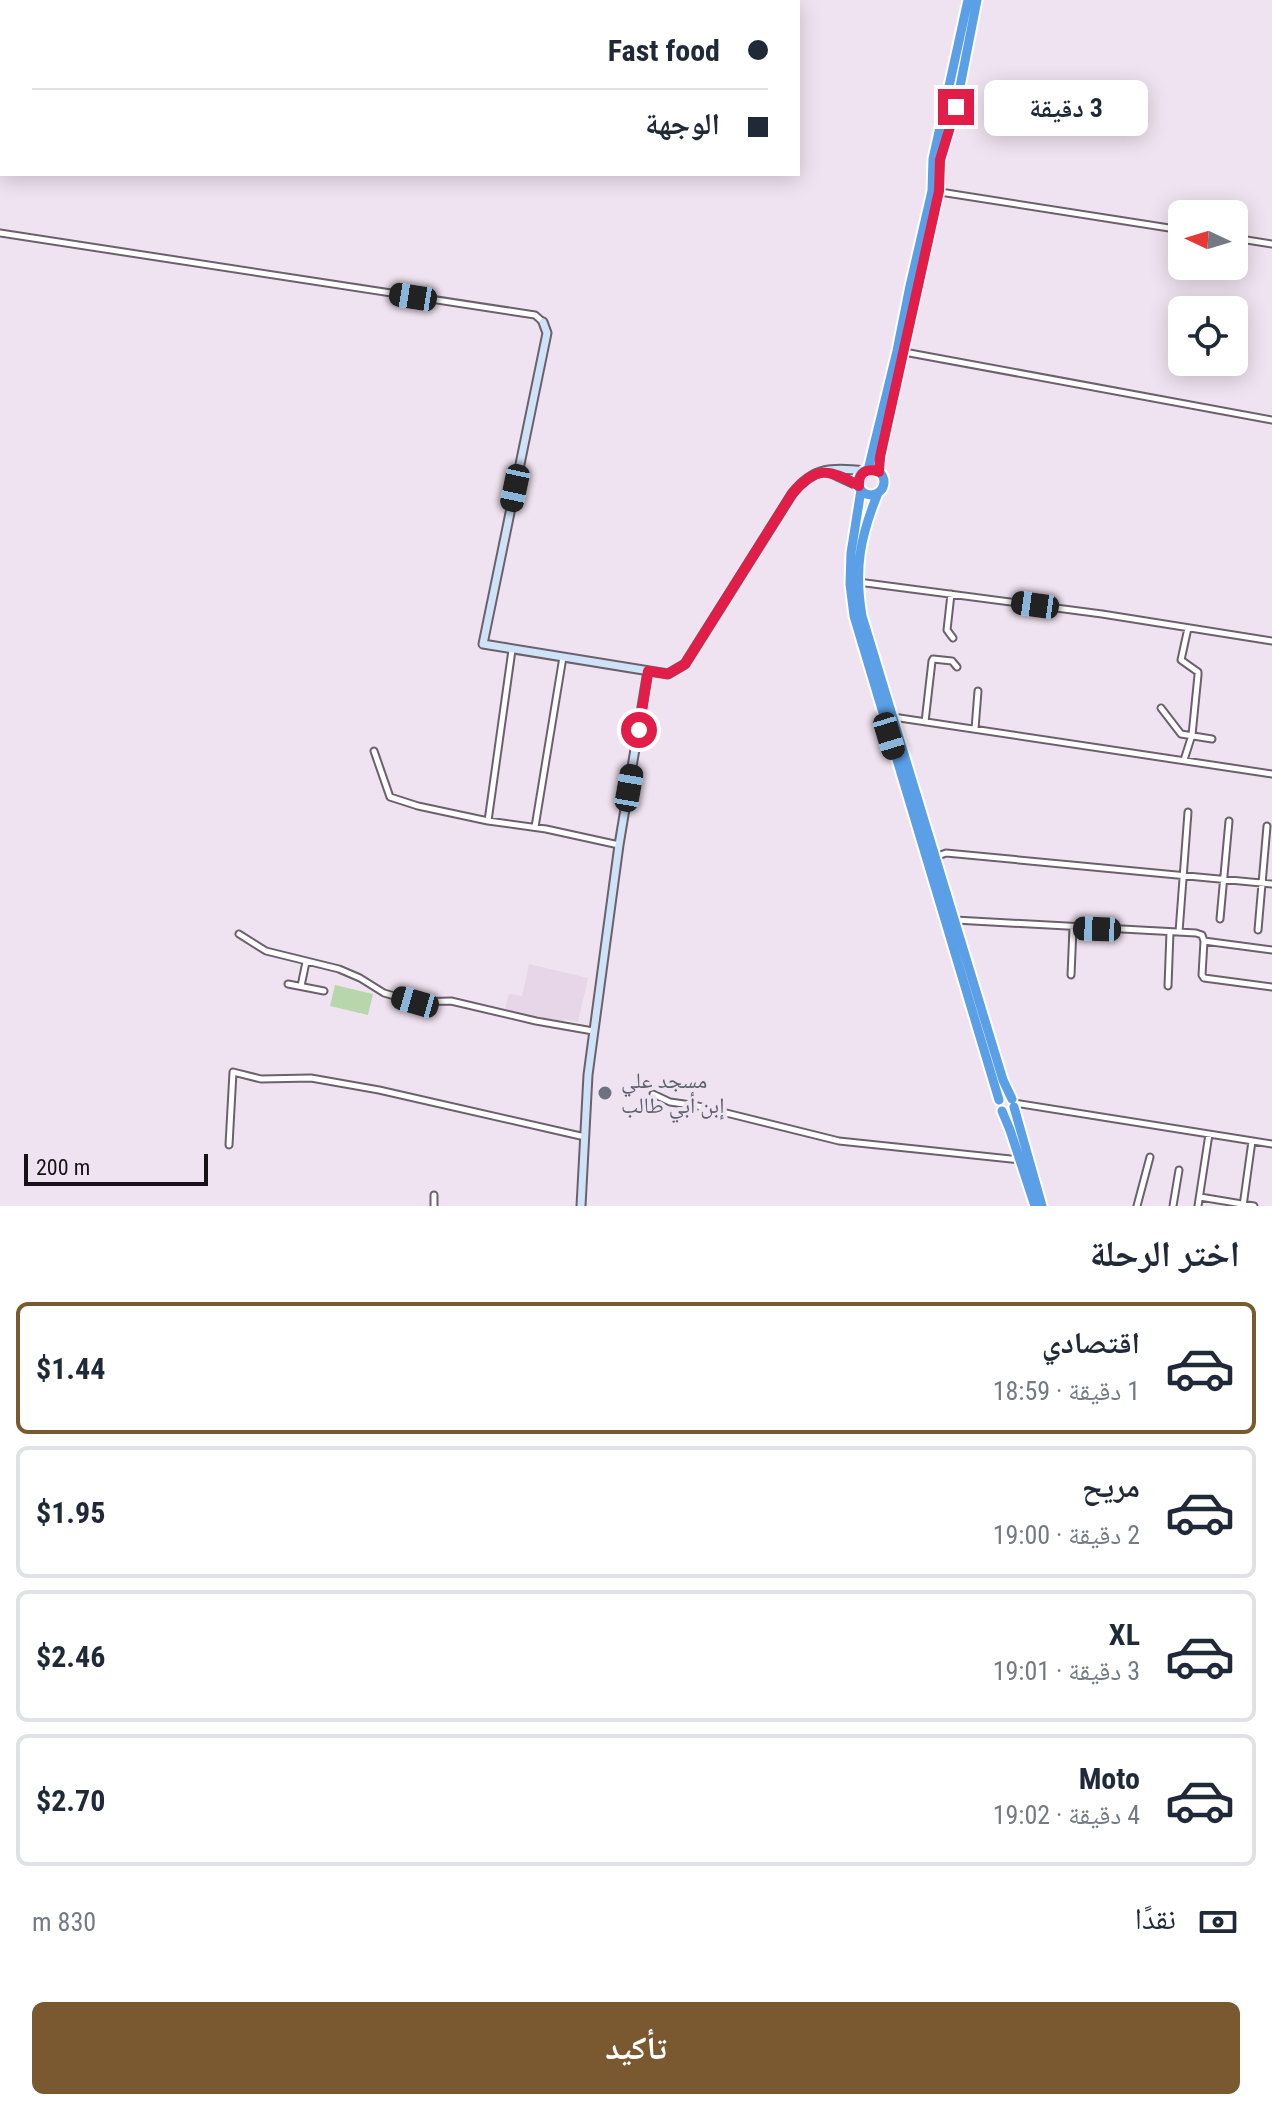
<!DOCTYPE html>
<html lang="ar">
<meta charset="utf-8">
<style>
:root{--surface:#fff;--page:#f2f2f3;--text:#1f2937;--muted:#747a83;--line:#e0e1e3;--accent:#7a5930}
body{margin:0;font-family:"Roboto Condensed","Noto Naskh Arabic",sans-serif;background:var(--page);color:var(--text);direction:rtl;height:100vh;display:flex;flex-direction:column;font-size:30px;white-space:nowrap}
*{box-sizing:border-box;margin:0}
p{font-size:26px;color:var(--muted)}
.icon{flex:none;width:44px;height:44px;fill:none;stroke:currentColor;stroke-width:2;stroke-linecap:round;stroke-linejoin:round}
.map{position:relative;height:1206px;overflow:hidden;direction:ltr}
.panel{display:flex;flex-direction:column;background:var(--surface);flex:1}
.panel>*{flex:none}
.banner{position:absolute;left:0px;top:0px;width:800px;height:176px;box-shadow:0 4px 20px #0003;direction:rtl;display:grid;align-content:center;height:176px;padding:0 32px;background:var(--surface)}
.needle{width:52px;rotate:274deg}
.controls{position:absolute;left:1168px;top:200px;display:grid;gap:16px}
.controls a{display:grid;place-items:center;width:80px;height:80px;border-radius:12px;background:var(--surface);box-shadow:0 4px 20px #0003;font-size:40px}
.scale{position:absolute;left:24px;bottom:20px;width:184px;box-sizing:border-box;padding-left:8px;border:4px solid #171217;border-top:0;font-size:22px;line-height:28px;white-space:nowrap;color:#171217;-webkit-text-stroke:6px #f0e3f1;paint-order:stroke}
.end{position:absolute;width:36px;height:36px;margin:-18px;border:10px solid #e11d48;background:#fff;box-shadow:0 0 0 4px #fff}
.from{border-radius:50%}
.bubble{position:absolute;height:56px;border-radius:12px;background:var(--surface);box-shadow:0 4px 20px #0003;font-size:26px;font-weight:700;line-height:56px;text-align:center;direction:rtl}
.car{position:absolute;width:24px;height:48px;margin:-24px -12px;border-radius:10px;box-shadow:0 0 6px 2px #0007;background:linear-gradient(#222 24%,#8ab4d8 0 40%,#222 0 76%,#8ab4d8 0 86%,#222 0)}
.banner b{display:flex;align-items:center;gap:28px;height:76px;font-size:30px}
.banner b+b{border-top:2px solid var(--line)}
.banner i{width:20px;height:20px;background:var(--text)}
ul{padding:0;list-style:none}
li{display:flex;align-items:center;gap:24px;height:132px;margin:0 16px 12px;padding:0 16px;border:4px solid var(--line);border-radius:12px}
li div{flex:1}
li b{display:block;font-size:30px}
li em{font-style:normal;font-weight:700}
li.on{border-color:var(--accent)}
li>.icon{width:72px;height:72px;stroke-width:1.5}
h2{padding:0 32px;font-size:36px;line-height:96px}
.pay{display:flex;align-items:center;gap:20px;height:88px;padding:0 32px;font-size:30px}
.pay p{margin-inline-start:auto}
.primary-button{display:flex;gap:16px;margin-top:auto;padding:16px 32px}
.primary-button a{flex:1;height:92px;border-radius:12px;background:var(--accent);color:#fff;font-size:32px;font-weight:700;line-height:92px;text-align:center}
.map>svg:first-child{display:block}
.built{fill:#e7d5e8}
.park{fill:#b7d6ab}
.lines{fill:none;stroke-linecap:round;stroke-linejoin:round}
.street-casing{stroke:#6b606b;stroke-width:9}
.secondary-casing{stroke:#6b606b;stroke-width:11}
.highway-casing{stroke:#fff;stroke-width:13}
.street{stroke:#fff;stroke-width:5}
.secondary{stroke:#cee2f8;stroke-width:7}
.highway{stroke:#5ba0e6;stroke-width:9}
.route{stroke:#e11d48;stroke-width:10}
.worship-dot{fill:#6b7280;stroke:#f0e3f1;stroke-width:3}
.labels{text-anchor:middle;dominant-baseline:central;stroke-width:8;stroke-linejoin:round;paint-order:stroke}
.worship-label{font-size:22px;fill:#5b616d;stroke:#f0e3f1;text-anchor:start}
</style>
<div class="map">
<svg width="1272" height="1206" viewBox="0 0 1272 1206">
<rect width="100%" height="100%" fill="#f0e3f1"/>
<path class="built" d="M529 964 588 978 578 1022 565 1019 563 1023 505 1009 509 994 522 996Z"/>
<path class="park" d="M335 985 373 994 368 1015 330 1006Z"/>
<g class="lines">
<g class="street-casing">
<path id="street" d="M940 192 1182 230
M0 233 535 315 543 322
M1234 238 1272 244
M904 352 1272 420
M858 582 1102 614 1272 641
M951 594 947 630 953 638
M1161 708 1181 734 1212 739
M893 717 1272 774
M925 722 932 661 933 659 952 661 957 667
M975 729 978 691
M374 751 390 797 418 806 488 821 546 829 619 845
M1184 760 1192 735 1198 675V672L1181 660 1188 628
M488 821 512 650
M535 827 563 657
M935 857 946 853 1272 884
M1220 919 1229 821
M955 920 1196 933 1202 935 1204 941 1272 950
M1258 930 1267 826
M1179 932 1188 812
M239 934 266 951 339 969 360 978 384 993 415 1002 451 1001 536 1021 593 1031
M1204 941 1202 975 1204 978 1272 987
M1071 975 1073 928
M288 984 324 991
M301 986 306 962
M1168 986 1170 932
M653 1094 670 1102 698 1106 839 1141 1020 1160
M1014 1103 1272 1144
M229 1145 233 1072 261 1079 311 1078 379 1090 585 1137
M434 1195V1206
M1200 1197 1254 1206
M1137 1206 1150 1157
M1173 1206 1179 1170
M1198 1206 1209 1134
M1243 1206 1252 1141"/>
</g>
<g class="secondary-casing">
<path id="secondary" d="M543 322 547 333 483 644 668 674 685 664 792 494C813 467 832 467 865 471
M829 472 859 486
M581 1206 588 1075 619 845 648 671"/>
</g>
<g class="highway-casing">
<path id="highway" d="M858 482a13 13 0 1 1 26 0a13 13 0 1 1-26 0Z
M868 470 897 351 910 286 932 191 933 159 968 0
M879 472 880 457 939 191 940 160 956 107 977 0
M861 490 851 553 850 584 854 616 999 1100
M878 493C860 537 854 569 862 616L1003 1080 1012 1099
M1014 1107 1042 1206
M1002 1111 1010 1130 1035 1206"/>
</g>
<use href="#street" class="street"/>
<use href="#secondary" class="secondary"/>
<use href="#highway" class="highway"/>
</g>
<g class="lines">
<path class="route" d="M639 730 648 671 668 674 685 664 792 494C815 466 829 468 859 486 858 473 867 467 879 472L880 457 939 191 940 160 956 107"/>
</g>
<circle class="worship-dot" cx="605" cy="1093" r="8"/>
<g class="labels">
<g class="worship-label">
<text x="621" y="1080">مسجد علي<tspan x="621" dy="25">إبن أبي طالب</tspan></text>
</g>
</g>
</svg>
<div class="controls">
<a><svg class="needle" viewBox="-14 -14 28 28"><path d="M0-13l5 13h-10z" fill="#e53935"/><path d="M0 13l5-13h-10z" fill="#747a83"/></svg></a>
<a><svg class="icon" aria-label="locate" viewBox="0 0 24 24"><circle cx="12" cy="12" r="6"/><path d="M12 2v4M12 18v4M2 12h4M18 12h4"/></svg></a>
</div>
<div class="scale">200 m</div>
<i class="end from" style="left:639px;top:730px"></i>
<i class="end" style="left:956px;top:107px"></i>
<div class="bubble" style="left:984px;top:80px;width:164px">3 دقيقة</div>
<i class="car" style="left:413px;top:297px;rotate:279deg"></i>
<i class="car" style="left:515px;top:488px;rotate:192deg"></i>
<i class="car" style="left:1035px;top:605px;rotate:278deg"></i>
<i class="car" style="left:889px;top:736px;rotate:163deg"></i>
<i class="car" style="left:629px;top:788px;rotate:10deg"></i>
<i class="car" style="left:1097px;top:929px;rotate:272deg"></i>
<i class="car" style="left:415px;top:1002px;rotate:286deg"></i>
<div class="banner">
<b><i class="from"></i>Fast food</b>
<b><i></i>الوجهة</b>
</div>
</div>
<section class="panel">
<h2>اختر الرحلة</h2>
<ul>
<li class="on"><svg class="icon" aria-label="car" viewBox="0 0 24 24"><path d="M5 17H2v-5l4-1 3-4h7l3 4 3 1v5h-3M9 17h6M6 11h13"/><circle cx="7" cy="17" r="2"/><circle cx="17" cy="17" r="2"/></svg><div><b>اقتصادي</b><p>1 دقيقة · 18:59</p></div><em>$1.44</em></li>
<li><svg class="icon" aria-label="car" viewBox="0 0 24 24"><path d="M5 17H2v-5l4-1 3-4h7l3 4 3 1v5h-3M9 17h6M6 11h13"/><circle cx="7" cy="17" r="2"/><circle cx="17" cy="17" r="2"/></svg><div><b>مريح</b><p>2 دقيقة · 19:00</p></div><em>$1.95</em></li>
<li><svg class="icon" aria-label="car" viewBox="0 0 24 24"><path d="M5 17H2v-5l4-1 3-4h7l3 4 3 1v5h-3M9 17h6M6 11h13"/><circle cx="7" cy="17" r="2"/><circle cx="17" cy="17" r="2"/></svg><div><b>XL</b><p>3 دقيقة · 19:01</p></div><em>$2.46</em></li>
<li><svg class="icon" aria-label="car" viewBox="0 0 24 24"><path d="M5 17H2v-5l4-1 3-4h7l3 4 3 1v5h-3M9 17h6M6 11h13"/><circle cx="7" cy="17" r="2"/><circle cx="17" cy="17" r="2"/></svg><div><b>Moto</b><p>4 دقيقة · 19:02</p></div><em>$2.70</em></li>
</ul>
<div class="pay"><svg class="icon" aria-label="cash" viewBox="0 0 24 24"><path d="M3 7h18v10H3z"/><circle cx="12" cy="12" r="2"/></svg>نقدًا<p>830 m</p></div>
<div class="primary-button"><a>تأكيد</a></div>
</section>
